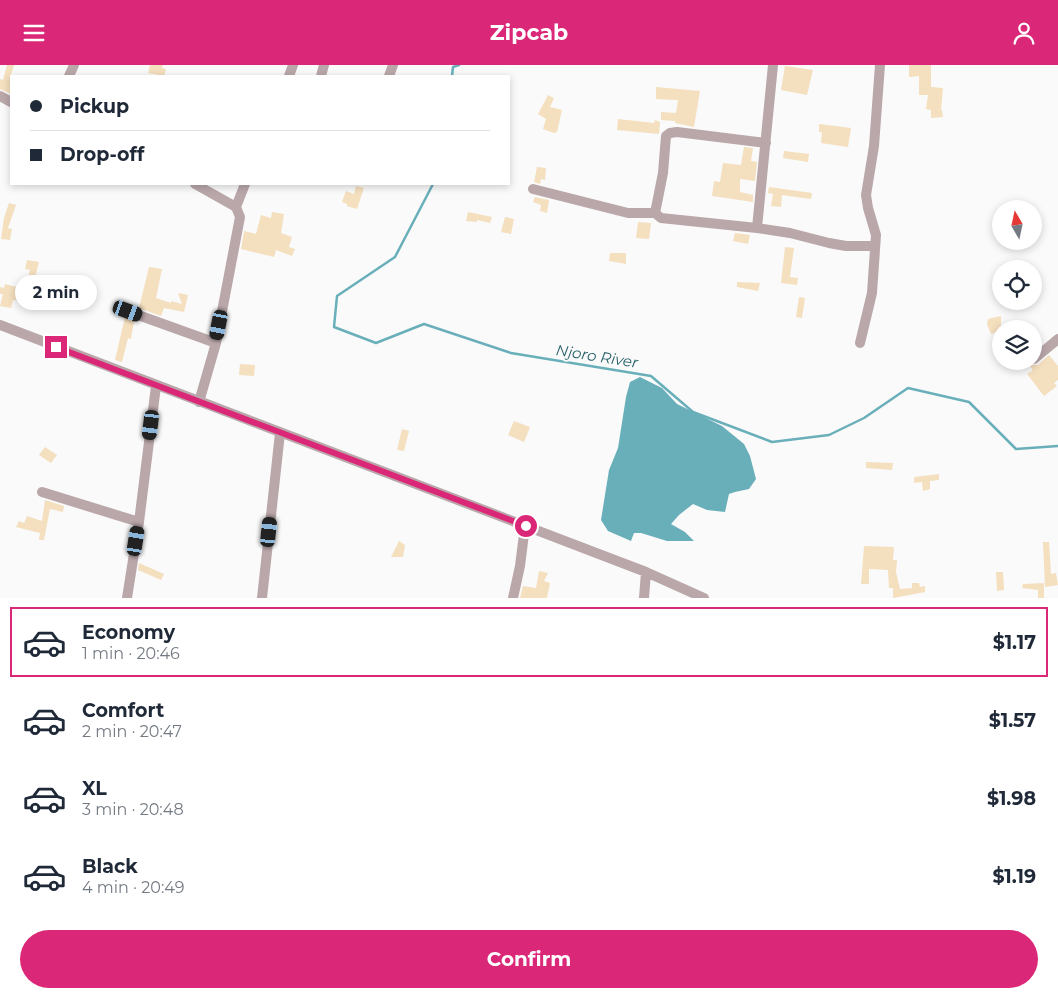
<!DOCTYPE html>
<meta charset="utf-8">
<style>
:root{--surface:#fff;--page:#f6f6f7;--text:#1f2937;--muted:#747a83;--line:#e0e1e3;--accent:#db2777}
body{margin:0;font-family:Montserrat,sans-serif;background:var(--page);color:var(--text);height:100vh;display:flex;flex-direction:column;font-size:19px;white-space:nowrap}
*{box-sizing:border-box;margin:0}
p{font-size:16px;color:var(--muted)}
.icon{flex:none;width:28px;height:28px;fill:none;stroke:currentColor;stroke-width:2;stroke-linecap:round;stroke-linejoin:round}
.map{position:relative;height:533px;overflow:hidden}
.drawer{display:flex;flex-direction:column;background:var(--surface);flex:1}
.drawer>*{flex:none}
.hud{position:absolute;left:10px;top:10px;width:500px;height:110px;border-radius:0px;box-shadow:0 2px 8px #0003;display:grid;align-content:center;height:110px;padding:0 20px;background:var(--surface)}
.needle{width:32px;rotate:351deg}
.fabs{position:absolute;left:992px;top:135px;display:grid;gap:10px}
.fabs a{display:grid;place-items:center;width:50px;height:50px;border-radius:50%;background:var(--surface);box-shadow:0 2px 8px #0003;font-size:25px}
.end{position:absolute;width:22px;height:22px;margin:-11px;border:6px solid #db2777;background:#fff;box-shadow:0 0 0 2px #fff}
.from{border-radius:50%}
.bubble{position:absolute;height:35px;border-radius:18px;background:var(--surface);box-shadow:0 2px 8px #0003;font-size:16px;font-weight:700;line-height:35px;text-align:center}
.car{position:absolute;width:15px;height:30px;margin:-15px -8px;border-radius:6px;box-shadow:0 0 4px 1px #0007;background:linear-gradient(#222 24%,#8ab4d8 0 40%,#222 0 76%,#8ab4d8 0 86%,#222 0)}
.hud b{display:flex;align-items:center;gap:18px;height:48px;font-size:19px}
.hud b+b{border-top:1px solid var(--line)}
.hud i{width:12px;height:12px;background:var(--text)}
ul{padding:9px 0 0;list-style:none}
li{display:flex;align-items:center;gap:15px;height:70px;margin:0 10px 8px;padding:0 10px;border:2px solid transparent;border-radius:0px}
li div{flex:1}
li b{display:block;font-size:19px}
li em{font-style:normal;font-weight:700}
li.current{border-color:var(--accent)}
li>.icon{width:45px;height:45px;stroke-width:1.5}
.action{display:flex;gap:10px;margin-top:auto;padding:10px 20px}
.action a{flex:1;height:58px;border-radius:30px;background:var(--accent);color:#fff;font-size:20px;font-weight:700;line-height:58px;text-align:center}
header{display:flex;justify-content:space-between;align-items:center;height:65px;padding:0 20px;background:var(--accent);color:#fff;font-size:22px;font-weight:700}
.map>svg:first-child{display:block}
.water{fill:#69afba}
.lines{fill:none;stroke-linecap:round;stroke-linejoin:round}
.stream{stroke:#69afba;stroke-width:2.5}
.building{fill:#f4dfbe}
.minor{stroke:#baa7aa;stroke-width:10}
.route{stroke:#db2777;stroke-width:6}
.labels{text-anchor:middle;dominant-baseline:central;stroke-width:4;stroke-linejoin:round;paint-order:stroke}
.water-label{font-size:15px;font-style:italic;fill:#27616a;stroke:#fafafa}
</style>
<header><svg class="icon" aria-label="menu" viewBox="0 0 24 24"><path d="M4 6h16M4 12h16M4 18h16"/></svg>Zipcab<svg class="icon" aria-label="person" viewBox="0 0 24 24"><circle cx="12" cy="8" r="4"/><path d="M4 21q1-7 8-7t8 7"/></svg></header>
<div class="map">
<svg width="1058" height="533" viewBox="0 0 1058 533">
<rect width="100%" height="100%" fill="#fafafa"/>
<path class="water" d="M640 312 662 323 677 339 722 361 744 379 750 391 756 414 749 424 735 427 729 429 725 447 707 445 693 439 679 450 671 459 685 467 694 476H667L641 468H634L631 476 608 466 601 455 609 405 618 383 626 332 630 317Z"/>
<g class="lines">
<path class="stream" d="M452 11 453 2 459 0
M433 119 395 192 337 231 334 262 376 278 424 259 511 288 651 311 693 347 772 377 829 370 864 353 908 323 969 337 1016 384 1058 381"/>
</g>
<path class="building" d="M7 0H14L11 10V29L0 24V14L3 15Z
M150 0H163L162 3 166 4 164 11 148 8Z
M909 0H931V22L943 23 941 45H942L943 52 931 53V45L926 44 928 30H919V11L909 12Z
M785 1 813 5 807 30 781 25Z
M656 22 700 26 694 62 675 58V56L661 55V47L676 48 678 35 656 34Z
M548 30 554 33 550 42 562 45 557 67 554 68 543 64 546 54 538 49Z
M618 54 654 58 655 55 660 57 659 69 617 65Z
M819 59 851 63 848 82 821 78 822 67H819Z
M744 82 753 83 751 96 757 97 755 116 740 114V127L753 130V137L712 131 714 116 720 117 723 98 741 100Z
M784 86 809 89 808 97 783 93Z
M537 102 546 103 545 115 541 114 540 119 534 117Z
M356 121 364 123 357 144 347 141V139L342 137 346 126 354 129Z
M769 122 812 128 811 134 782 130 781 142 771 141 773 129 768 128Z
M535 132 549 135 547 148 540 146 541 140 533 137Z
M9 138 16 140 8 163 12 164 10 175 1 174 4 153Z
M272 147 284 149 281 168 292 172 289 182 295 184 292 191 276 185 274 192 241 184 244 166 256 169 261 150 271 153Z
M468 147 492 152 490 158 477 155V157L466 156Z
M505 152 514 154 511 169 501 167Z
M638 157 651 158 649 174 636 173Z
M735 168 750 170 748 179 733 176Z
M785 182 794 183 790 212 798 213 797 220 781 218Z
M610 188H626V199L609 196Z
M27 195 39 197 33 220 26 219 30 205 25 204Z
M149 202 162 204 156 233 171 238V236L182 239 178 228 188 230 184 247 164 243 161 251 139 243Z
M737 217 760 218 758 226 737 222Z
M5 219 28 225 26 237 13 235 11 243 0 241 3 229H0V222L4 223Z
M799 232 805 233 802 253 796 252Z
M1001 251V265L991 269 987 259 988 254Z
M125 252 134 256 131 274 128 273 122 297 115 295Z
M1049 290 1058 301V315L1054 318 1057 321 1044 331 1027 309 1033 305 1029 300H1038Z
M240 299 255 300 254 311 239 310Z
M514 356 530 362 524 377 508 370Z
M402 364 409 366 404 386 397 385Z
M45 382 57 390 51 398 39 390Z
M866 397 893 398 892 405 866 403Z
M939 409V415L930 416V424L923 426 922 417 914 418V412Z
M45 435 64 441 63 447 50 444 44 475H39L40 468 16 462 19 456 24 458 27 451 42 456Z
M399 476 405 480 403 492H391Z
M1043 477H1049L1051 509 1056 508 1058 520 1045 522Z
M864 481 894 482 893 495H897L896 507 900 524 912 523V518H919L920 522 925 521V527L893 533V523H889L888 505 869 504V519H861Z
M139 498 164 509 161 515 138 505Z
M539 506 548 508 544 516 550 518 547 533H520L523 521 536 523Z
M996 507H1003L1004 525 997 526Z
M1044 518V533H1038V525L1022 523 1023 519Z"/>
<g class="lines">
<path class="minor" d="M69 11 74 0
M289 11 293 0
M321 11 324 0
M389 11 393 0
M0 31 11 37
M766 78 677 67 670 68 666 71 663 108 655 148 661 153 757 163 790 168 829 178 846 181H872L875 183
M195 119 236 142 240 152 216 278 199 337
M533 124 628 148H655
M236 142 245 119
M757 163 773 0
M127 246 216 278
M0 260 646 507 704 533
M860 278 872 228 876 170 868 143 866 130 874 81 880 0
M1034 294 1058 274
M42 427 139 457
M127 533 139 457 156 321
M262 533 280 368
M513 533 520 501 525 461
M644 533 646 507"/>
</g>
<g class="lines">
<path class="route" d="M56 282 526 461"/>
</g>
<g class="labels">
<g class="water-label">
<text transform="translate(597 291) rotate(9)">Njoro River</text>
</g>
</g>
</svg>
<div class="fabs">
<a><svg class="needle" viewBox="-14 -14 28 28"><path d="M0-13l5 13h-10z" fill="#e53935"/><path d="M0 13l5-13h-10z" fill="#747a83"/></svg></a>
<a><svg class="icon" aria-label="locate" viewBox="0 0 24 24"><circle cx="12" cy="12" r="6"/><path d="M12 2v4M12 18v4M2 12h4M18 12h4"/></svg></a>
<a><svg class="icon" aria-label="layers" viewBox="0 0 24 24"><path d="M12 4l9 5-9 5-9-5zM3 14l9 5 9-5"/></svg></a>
</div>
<i class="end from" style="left:526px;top:461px"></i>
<i class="end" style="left:56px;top:282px"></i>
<div class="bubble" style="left:15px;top:210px;width:82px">2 min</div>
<i class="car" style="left:128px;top:246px;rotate:110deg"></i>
<i class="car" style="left:219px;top:260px;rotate:191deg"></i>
<i class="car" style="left:151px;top:360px;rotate:187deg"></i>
<i class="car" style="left:269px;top:467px;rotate:6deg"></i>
<i class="car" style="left:136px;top:476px;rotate:9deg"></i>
<div class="hud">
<b><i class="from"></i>Pickup</b>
<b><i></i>Drop-off</b>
</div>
</div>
<section class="drawer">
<ul>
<li class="current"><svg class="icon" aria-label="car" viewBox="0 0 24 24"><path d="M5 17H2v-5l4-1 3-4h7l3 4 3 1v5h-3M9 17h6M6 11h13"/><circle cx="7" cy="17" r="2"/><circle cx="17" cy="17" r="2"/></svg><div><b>Economy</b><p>1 min · 20:46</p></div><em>$1.17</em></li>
<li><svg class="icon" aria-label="car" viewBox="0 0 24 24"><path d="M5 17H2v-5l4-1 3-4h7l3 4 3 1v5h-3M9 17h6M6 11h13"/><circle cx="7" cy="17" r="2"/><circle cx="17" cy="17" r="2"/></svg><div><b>Comfort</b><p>2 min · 20:47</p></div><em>$1.57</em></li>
<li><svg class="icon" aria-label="car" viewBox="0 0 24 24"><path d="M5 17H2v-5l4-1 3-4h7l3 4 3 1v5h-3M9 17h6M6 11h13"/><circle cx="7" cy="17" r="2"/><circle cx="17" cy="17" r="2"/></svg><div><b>XL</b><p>3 min · 20:48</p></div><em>$1.98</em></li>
<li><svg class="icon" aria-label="car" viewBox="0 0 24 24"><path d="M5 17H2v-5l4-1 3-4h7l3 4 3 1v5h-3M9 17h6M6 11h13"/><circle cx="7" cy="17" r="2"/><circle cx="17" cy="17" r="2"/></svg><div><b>Black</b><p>4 min · 20:49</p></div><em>$1.19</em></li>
</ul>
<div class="action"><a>Confirm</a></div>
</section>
